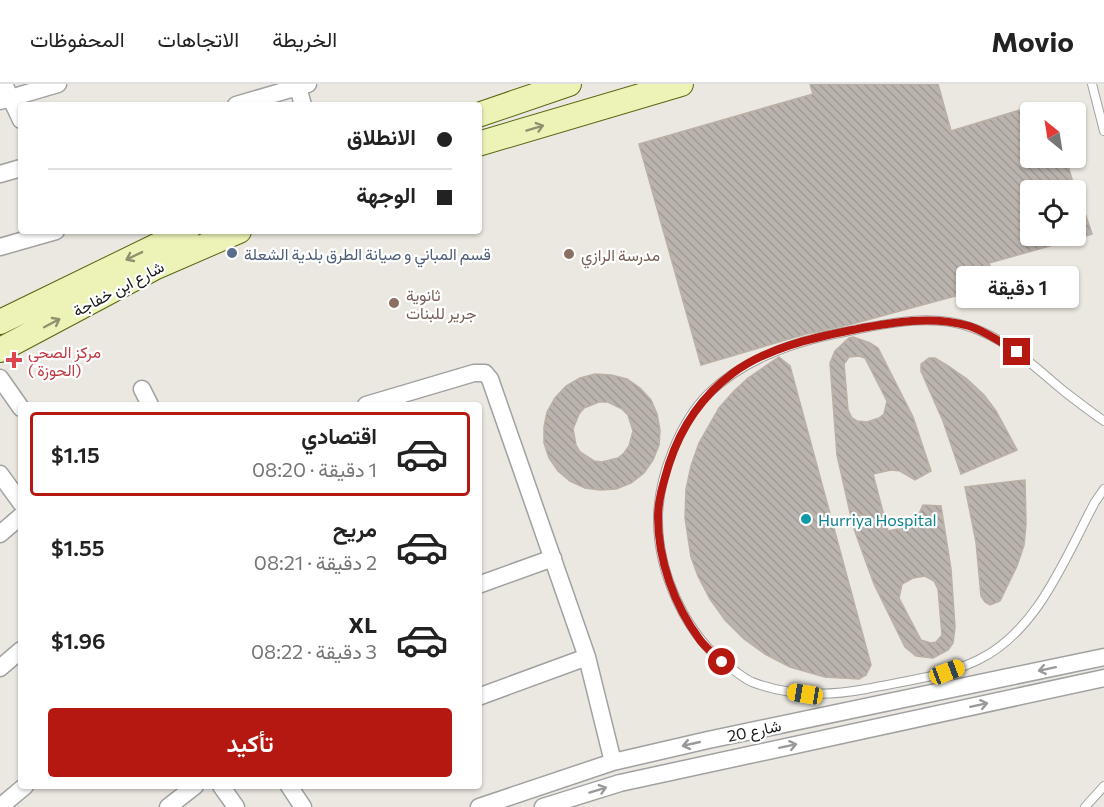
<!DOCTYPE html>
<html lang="ar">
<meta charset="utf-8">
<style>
:root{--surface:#fff;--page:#f6f6f6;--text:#222;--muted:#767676;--line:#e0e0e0;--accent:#b41810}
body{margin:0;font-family:Commissioner,Vazirmatn,sans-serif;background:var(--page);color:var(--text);direction:rtl;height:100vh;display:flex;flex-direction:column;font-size:22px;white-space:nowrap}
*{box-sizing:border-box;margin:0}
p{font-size:20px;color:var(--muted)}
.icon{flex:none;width:33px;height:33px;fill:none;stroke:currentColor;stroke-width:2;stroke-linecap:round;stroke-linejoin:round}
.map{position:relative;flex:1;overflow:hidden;direction:ltr}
.details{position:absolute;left:18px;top:318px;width:464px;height:387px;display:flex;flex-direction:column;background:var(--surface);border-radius:6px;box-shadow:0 2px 4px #0004;direction:rtl}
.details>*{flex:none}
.top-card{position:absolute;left:18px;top:18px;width:464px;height:132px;border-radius:6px;box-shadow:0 2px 4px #0004;direction:rtl;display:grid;align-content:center;height:132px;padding:0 30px;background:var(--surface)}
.needle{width:39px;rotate:330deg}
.controls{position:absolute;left:1020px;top:18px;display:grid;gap:12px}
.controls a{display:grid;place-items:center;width:66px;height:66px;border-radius:6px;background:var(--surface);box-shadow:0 2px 4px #0004;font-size:30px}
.end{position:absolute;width:27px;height:27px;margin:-14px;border:8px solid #b41810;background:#fff;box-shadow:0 0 0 3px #fff}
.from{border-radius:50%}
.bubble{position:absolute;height:42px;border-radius:6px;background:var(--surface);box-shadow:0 2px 4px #0004;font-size:20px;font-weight:600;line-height:42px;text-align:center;direction:rtl}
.car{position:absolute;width:18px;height:36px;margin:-18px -9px;border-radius:8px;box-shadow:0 0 4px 2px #0007;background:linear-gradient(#f5c518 24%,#345 0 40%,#f5c518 0 76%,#345 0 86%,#f5c518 0)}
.top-card b{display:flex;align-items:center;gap:21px;height:57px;font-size:22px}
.top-card b+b{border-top:2px solid var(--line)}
.top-card i{width:15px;height:15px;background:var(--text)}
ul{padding:10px 0 0;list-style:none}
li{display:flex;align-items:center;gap:18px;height:84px;margin:0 12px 9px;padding:0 18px;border:3px solid transparent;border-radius:6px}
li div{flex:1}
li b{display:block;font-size:22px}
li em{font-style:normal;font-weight:600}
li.active{border-color:var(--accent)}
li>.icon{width:54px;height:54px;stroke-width:1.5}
.cta{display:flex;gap:12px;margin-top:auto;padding:12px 30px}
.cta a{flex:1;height:69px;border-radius:6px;background:var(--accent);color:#fff;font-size:24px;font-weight:600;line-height:69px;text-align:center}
header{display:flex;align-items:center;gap:36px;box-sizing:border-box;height:84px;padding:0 30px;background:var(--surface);border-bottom:2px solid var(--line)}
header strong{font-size:28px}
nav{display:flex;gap:33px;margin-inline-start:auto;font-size:21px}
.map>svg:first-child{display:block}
.building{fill:url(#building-back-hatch);stroke:#bbb0a4;stroke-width:1.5;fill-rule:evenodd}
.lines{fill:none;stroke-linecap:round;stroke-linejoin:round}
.lane-casing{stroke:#a1a1a1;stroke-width:10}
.street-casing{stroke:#a1a1a1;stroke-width:19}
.secondary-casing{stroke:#58660d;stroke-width:26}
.lane{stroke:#fff;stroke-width:8}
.street{stroke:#fff;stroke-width:16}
.secondary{stroke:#edf3b7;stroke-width:24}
.oneway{stroke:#8e9170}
.oneway2{stroke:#989898}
.route{stroke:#b41810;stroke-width:8}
.service-dot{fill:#5c6f8a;stroke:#fff;stroke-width:2}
.education-dot{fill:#8d6e63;stroke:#fff;stroke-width:2}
.health-dot{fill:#e0444e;stroke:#fff;stroke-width:2}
.culture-dot{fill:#0f9aa8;stroke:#fff;stroke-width:2}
.labels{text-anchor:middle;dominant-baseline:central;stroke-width:4.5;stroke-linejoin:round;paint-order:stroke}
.service-label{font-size:16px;fill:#4e5e75;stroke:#fff;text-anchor:start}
.education-label{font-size:16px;fill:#785e54;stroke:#fff;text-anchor:start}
.street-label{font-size:16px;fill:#1a1a1a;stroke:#fff}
.health-label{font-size:16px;fill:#be3a42;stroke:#fff;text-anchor:start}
.culture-label{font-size:16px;fill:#0d838f;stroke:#fff;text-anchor:start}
</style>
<header>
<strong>Movio</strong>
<nav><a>الخريطة</a><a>الاتجاهات</a><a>المحفوظات</a></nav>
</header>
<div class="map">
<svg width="1104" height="723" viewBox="0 0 1104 723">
<defs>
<pattern id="building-back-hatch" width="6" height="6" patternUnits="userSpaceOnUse" patternTransform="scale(1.5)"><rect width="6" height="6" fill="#bbb4ae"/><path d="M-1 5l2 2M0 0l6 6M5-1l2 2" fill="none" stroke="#a09a95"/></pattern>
</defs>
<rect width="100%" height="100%" fill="#ebe8e1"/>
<path class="building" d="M810 0H938L951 47 1030 23V74H1066L1075 106H1030V152H1075V155L989 179 996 201 852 240 806 250 701 281 639 60 813 10Z
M1085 129 1092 150 1076 155V131Z
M853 253 870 259 878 264 913 333 931 387 915 396 900 387 891 386 873 390 888 447 903 444 911 439 918 432 923 421 941 422 951 485 955 543 953 559 948 566 933 574 916 572 905 563 874 500 853 442 837 371 830 279 835 267 849 254ZM859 272 865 274 887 317 884 330 879 334 867 338 857 337 852 334 848 326 844 280 849 273ZM925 492 934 497 938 505 942 551 936 558 931 559 921 556 899 514 902 500 913 494Z
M779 273 790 282 871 581 866 591 859 595 825 593 790 583 765 570 744 555 725 536 710 515 698 492 691 473 685 434 686 405 691 382 699 359 719 324 734 307 748 294Z
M929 274H935L948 282 967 295 984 311 996 327 1017 366 961 390 943 337 921 287V280Z
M595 290 611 291 627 295 640 304 651 316 657 330 660 346 659 361 653 376 644 389 631 399 616 405 600 406 585 404 570 397 558 387 549 374 544 359V343L547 328 555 314 566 302 580 294ZM599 318H608L622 325 628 331 633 347 629 362 624 369 618 374 602 378 594 377 580 368 576 361 573 345 579 330 584 324Z
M1025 396 1026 440 1024 461 1017 482 1000 517 990 521 985 518 981 512 976 458 965 403Z"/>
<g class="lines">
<g class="lane-casing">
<path id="lane" d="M1092 0 1104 47
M1104 337C1091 328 1078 318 1065 308 1036 284 1007 255 970 243 930 229 884 240 844 248 795 257 745 274 708 310 680 338 659 392 658 432 657 488 686 553 732 585 738 589 745 595 752 598 788 612 829 612 866 605 903 597 943 593 978 576 1038 547 1065 474 1095 418L1104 405
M1085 723 1104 702"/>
</g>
<g class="street-casing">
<path id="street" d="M4 0 21 36
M297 0 303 21
M0 17 58 0
M236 21 308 0
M0 90 21 84
M0 163 56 147
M0 294 21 324
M142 305 150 321
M366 321 474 289H485L490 295 587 573 613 678
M0 390 21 419
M0 450 21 432
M478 501 553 474
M0 584 21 566
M478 613 587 573
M221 702 236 723
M289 702 303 723
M0 723 25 702
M168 723 195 702
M479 723 613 678 708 656 1104 573
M543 723 620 699 1104 594"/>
</g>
<g class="secondary-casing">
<path id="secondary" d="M478 31 569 0
M478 60 681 0
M0 238 187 147
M0 266 156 183 239 147"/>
</g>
<use href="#lane" class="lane"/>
<use href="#street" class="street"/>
<use href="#secondary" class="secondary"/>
</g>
<defs><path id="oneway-shaft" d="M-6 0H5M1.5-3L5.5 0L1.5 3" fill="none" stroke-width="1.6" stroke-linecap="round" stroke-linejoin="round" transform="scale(1.5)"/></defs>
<g class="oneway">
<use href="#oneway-shaft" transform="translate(535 44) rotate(-17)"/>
<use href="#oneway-shaft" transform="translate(134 172) rotate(154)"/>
<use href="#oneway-shaft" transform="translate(52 239) rotate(-28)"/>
</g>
<g class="oneway2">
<use href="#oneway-shaft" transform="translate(1047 585) rotate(168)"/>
<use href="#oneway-shaft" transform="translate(979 621) rotate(-12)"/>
<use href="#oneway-shaft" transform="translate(691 660) rotate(167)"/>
<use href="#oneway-shaft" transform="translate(788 662) rotate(-12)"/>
<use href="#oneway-shaft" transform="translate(598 706) rotate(-17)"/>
</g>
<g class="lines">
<path class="route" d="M722 578C715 571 706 564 700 556 674 521 658 476 658 433 658 415 664 397 669 380 681 343 702 312 733 289 767 264 812 254 852 246 890 239 930 231 969 242 985 247 1002 259 1017 268"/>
</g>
<circle class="service-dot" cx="232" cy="169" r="6"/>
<g class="education-dot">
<circle cx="569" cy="170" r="6"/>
<circle cx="394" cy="219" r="6"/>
</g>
<path class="health-dot" d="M11 267h6v6h6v6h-6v6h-6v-6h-6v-6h6z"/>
<circle class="culture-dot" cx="806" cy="435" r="6"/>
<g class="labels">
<g class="service-label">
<text x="244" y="169">قسم المباني و صيانة الطرق بلدية الشعلة</text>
</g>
<g class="education-label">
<text x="581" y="170">مدرسة الرازي</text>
<text x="406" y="210">ثانوية<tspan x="406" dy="18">جرير للبنات</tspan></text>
</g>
<g class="street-label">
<text transform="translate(118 204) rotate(-28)">شارع ابن خفاجة</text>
<text transform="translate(754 646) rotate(-12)">شارع 20</text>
</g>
<g class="health-label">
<text x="28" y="267">مركز الصحي<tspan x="28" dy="18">( الحوزة)</tspan></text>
</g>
<g class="culture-label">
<text x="818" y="435">Hurriya Hospital</text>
</g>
</g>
</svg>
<div class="controls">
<a><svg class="needle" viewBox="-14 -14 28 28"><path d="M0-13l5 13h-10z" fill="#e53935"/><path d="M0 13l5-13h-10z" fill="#767676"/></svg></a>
<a><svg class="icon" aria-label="locate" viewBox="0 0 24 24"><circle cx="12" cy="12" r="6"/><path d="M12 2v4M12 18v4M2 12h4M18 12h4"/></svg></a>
</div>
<i class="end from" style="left:722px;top:578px"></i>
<i class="end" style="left:1017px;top:268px"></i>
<div class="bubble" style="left:956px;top:182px;width:123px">1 دقيقة</div>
<i class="car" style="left:947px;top:588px;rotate:69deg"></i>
<i class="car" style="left:805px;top:610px;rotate:279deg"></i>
<div class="top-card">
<b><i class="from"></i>الانطلاق</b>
<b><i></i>الوجهة</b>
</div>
<section class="details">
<ul>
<li class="active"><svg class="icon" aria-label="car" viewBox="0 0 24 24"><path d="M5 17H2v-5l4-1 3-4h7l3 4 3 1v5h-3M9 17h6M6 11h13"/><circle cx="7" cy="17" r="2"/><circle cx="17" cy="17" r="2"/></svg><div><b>اقتصادي</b><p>1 دقيقة · 08:20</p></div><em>$1.15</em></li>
<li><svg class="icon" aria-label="car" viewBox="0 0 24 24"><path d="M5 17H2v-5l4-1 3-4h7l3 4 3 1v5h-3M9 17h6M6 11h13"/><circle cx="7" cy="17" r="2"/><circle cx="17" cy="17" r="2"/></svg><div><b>مريح</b><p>2 دقيقة · 08:21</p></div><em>$1.55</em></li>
<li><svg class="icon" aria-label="car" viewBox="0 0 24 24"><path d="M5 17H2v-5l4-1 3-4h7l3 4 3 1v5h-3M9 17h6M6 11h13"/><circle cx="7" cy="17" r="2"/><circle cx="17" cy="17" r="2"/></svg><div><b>XL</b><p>3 دقيقة · 08:22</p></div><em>$1.96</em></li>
</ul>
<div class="cta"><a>تأكيد</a></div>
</section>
</div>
